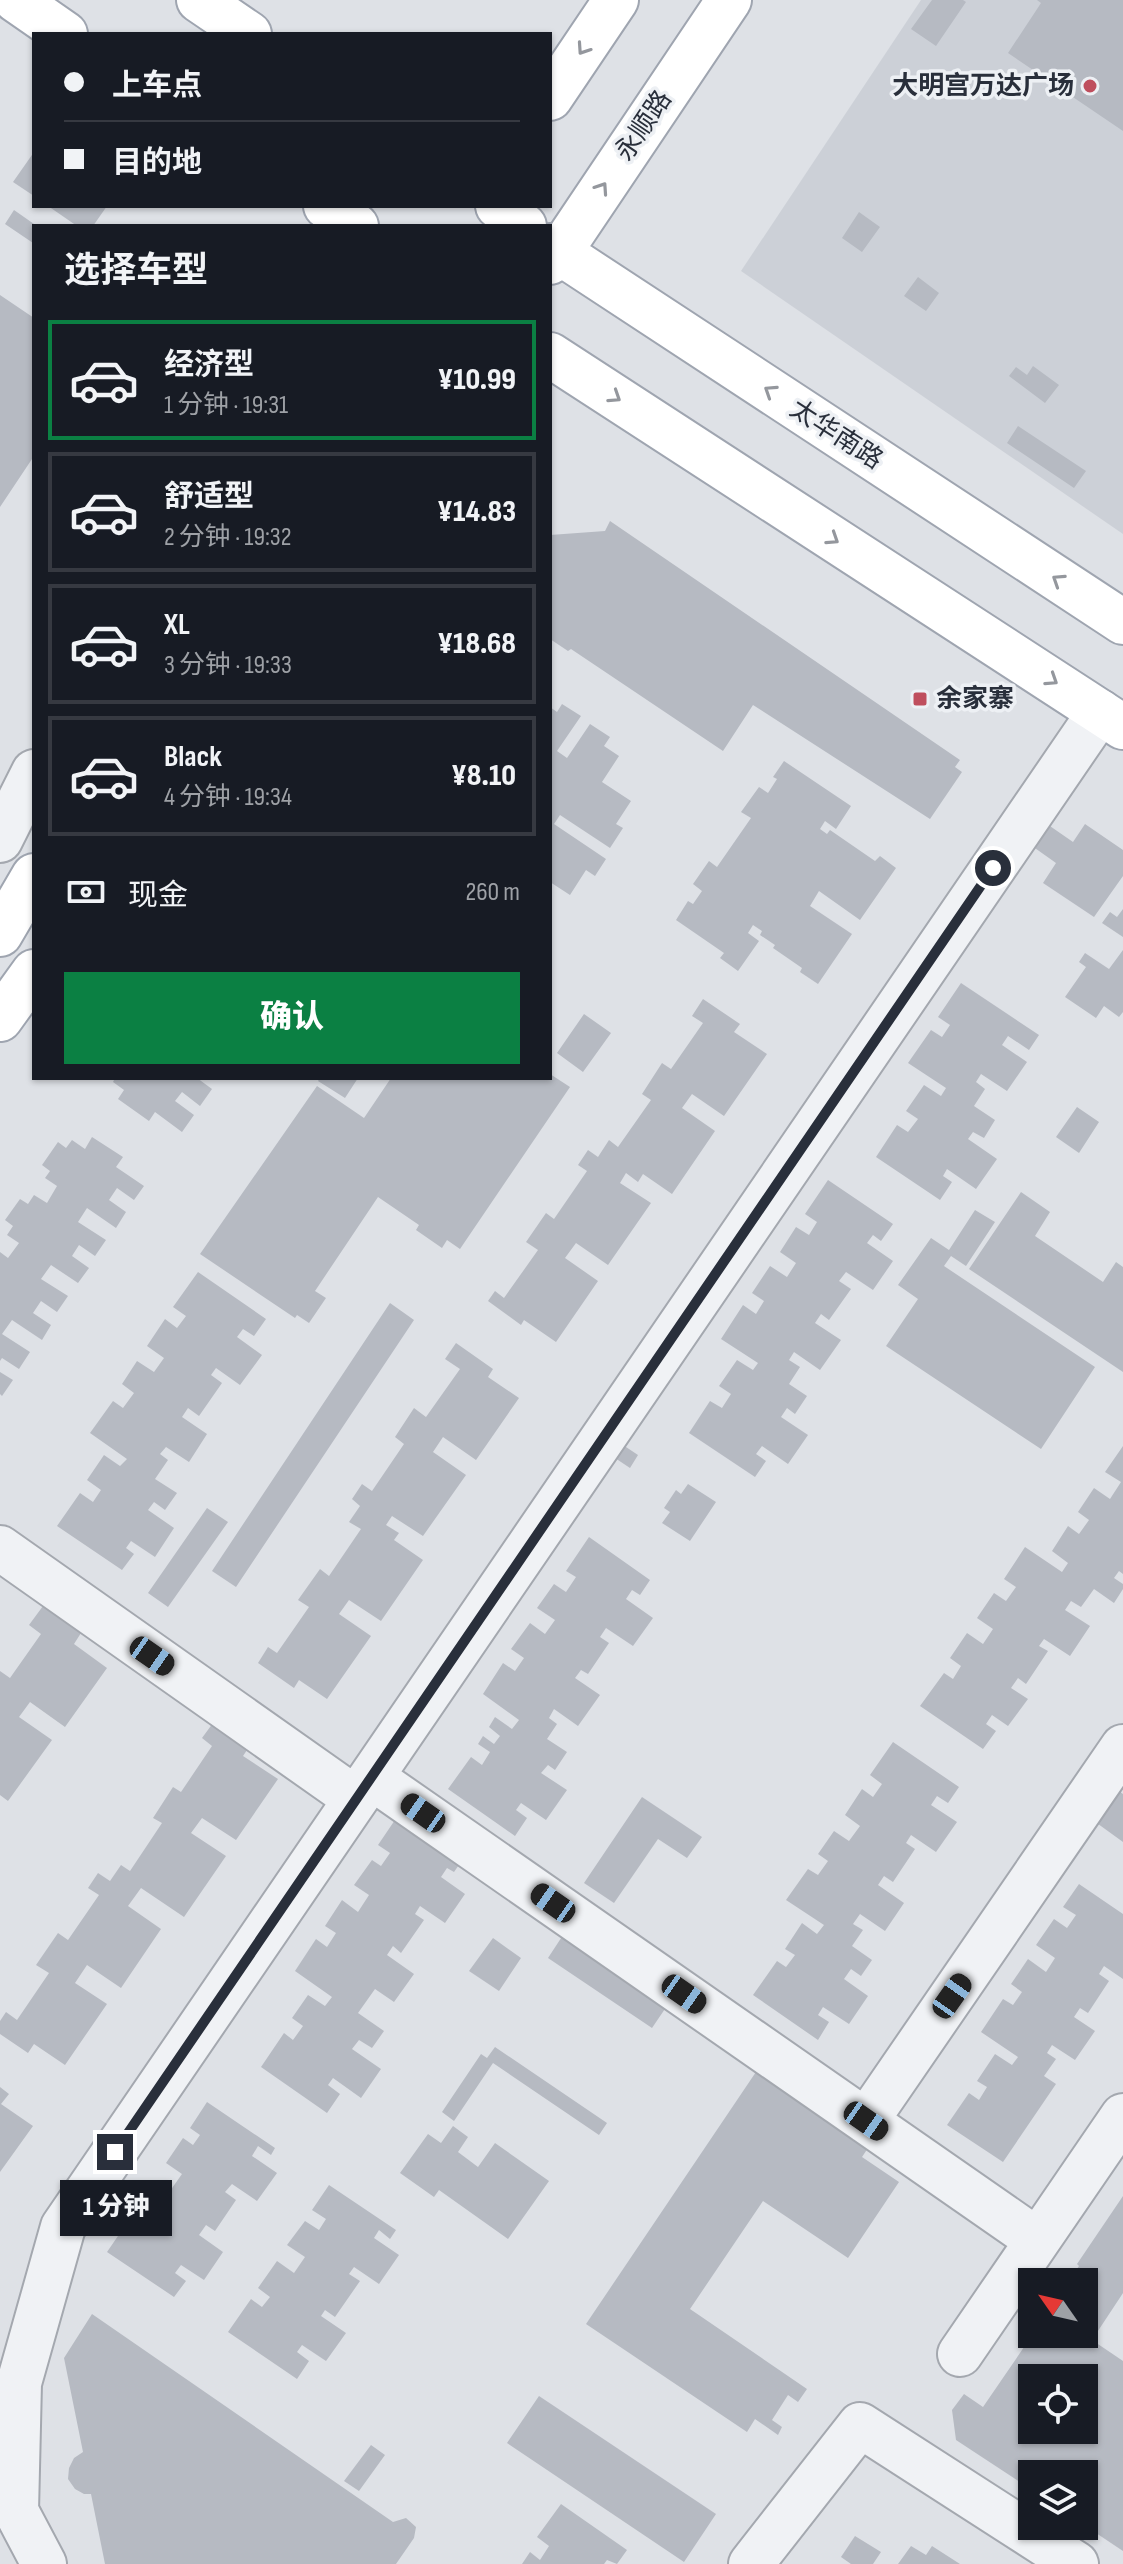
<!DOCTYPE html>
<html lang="zh">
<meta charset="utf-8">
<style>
:root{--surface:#171b24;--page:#242831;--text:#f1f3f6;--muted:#9ea1a6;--line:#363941;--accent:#0b8043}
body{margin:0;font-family:"Sofia Sans Condensed","Noto Sans SC",sans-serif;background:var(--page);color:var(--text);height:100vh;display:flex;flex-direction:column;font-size:30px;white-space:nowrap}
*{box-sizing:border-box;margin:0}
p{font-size:26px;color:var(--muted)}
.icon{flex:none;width:44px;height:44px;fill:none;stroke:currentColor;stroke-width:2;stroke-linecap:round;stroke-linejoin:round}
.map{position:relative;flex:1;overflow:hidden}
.sheet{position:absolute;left:32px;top:224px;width:520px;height:856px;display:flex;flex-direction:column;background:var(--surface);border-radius:0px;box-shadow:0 2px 6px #0004}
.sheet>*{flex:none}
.banner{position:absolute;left:32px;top:32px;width:520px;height:176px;border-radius:0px;box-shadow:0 2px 6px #0004;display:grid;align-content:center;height:176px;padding:0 32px;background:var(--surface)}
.needle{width:52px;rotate:304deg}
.buttons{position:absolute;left:1018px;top:2268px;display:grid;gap:16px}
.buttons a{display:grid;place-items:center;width:80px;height:80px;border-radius:0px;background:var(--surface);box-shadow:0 2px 6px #0004;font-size:40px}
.end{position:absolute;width:36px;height:36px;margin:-18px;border:10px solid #292f3b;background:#fff;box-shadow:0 0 0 4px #fff}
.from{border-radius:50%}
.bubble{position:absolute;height:56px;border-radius:0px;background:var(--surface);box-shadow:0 2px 6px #0004;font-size:26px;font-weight:800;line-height:56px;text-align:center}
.car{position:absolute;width:24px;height:48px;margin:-24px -12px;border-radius:10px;box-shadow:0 0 6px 2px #0007;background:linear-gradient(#222 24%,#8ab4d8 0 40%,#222 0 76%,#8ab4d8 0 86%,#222 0)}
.banner b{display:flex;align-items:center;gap:28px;height:76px;font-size:30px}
.banner b+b{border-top:2px solid var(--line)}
.banner i{width:20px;height:20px;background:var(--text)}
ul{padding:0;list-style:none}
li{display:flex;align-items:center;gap:24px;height:120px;margin:0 16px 12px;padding:0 16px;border:4px solid var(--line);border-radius:0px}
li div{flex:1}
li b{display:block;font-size:30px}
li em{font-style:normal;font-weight:800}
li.on{border-color:var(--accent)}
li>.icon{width:72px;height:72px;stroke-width:1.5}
h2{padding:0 32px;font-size:36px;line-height:96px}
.pay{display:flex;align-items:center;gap:20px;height:88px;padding:0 32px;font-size:30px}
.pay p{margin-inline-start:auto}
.button{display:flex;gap:16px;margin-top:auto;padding:16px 32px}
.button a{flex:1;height:92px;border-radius:0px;background:var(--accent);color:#fff;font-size:32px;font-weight:800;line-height:92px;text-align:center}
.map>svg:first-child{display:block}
.built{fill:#ccd0d7}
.building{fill:#b6bac2;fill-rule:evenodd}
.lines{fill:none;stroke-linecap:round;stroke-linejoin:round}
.minor-casing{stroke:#a4a8af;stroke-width:48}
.major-casing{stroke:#9fa5b0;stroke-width:48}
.minor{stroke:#f0f2f5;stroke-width:44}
.major{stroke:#fff;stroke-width:44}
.oneway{stroke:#94979d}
.route{stroke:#292f3b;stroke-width:10}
.poi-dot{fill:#bf4e5d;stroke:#edf0f4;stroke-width:3}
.labels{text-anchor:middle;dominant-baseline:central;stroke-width:7;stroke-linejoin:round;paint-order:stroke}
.poi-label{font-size:26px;font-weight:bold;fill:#292f3b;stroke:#edf0f4;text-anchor:end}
.street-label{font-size:26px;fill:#292f3b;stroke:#edf0f4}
</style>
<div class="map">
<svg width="1123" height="2564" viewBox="0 0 1123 2564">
<rect width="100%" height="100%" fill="#dee1e6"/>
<path class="built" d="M921 0H1123V534L741 271Z"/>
<path class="building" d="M932 0H963L966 2 936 46 911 29Z
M1037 0H1123V131L1008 53 1041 3Z
M34 152V196L13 182Z
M48 206H107L93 226H77Z
M14 210 34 224 33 243 5 224Z
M859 212 880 227 862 252 842 238Z
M918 277 939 293 926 311 904 296Z
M0 295 34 318V456L0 507Z
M1033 366 1059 385 1045 403 1009 376 1016 367 1027 375Z
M1018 426 1086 471 1074 488 1007 443Z
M610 521 960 760 955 767 962 772 930 819 753 705 723 751 571 649 568 651 550 639V535L605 531Z
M562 704 581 716 557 751 567 758 590 724 610 737 604 746 619 756 602 782 631 801 616 824 623 828 610 848 560 815 554 824 606 859 595 876 586 870 570 895 550 882V707L557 712Z
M784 761 851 806 836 829 825 821 820 829 827 834 830 830 875 861 880 856 896 868 860 920 819 891 810 906 852 934 818 984 800 972 802 968 773 948 775 945 760 935 762 931 753 925 748 933 759 941 738 971 720 958 724 953 676 920 688 901 693 904 702 891 693 884 709 861 717 867 751 818 741 812 759 787 768 793 777 779 773 777Z
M1047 824 1073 842 1085 824 1123 850V876L1094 917 1043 883 1056 863 1032 846Z
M1123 909V937L1102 923 1110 912 1117 917Z
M1123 950V1012L1119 1017 1104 1006 1096 1018 1065 997 1086 967 1079 962 1085 953 1109 969Z
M961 983 1039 1035 1029 1050 1008 1036 1002 1045 1027 1062 1007 1091 981 1074 976 1082 985 1089 974 1106 995 1120 984 1138 973 1132 968 1139 997 1159 976 1189 947 1169 943 1176 952 1182 940 1200 876 1157 897 1125 908 1132 918 1119 906 1111 924 1085 941 1096 946 1088 908 1063 931 1030 942 1037 950 1025 938 1017Z
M703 999 740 1024 734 1032 767 1054 724 1116 692 1094 682 1108 715 1131 672 1194 643 1174 638 1182 626 1173 620 1183 651 1203 608 1265 576 1243 565 1258 598 1281 556 1342 524 1320 521 1325 488 1301 495 1291 504 1298 538 1250 526 1242 546 1213 554 1219 587 1171 578 1165 588 1150 598 1157 609 1140 618 1147 651 1100 642 1094 662 1063 671 1069 703 1023 692 1016Z
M584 1014 611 1033 583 1072 557 1053Z
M550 1074 570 1087 460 1249 447 1240 442 1248 416 1230 419 1225 378 1197 315 1291 326 1298 309 1323 297 1315 295 1318 200 1254 317 1086 364 1118 391 1078H550Z
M115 1078H197L212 1089 200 1106 182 1092 175 1101 194 1115 182 1132 155 1112 149 1121 118 1099 124 1090 113 1082Z
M320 1078H358L345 1098 318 1081Z
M1077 1107 1099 1122 1079 1153 1056 1137Z
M92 1137 123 1157 116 1167 144 1186 134 1200 117 1188 109 1200 126 1212 116 1228 87 1208 78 1222 106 1240 95 1256 79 1245 72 1256 89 1268 78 1283 51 1265 41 1279 68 1296 57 1312 41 1301 33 1313 51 1325 42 1340 12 1320 2 1334 30 1352 19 1369 2 1358 0 1361V1252L8 1258 19 1243 7 1235 13 1226 5 1220 20 1199 28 1204 34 1195 47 1203 57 1186 45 1178 50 1171 42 1165 58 1142 66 1148 72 1140 85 1149Z
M828 1180 893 1224 881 1241 873 1235 867 1243 893 1261 873 1290 846 1272 839 1281 851 1289 829 1320 821 1314 815 1323 841 1340 820 1370 794 1352 789 1360 800 1367 789 1384 807 1396 795 1414 787 1408 781 1417 808 1435 788 1464 762 1446 756 1454 766 1461 755 1477 689 1433 710 1401 722 1408 731 1394 719 1386 737 1360 753 1370 758 1363 721 1339 743 1305 756 1314 764 1301 752 1293 770 1266 787 1277 796 1263 780 1252 796 1227 809 1235 817 1222 805 1214Z
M1021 1192 1050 1212 1035 1236 1103 1282 1116 1262 1123 1267V1372L969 1269Z
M975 1210 995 1222 966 1266 951 1256 944 1266 1095 1367 1041 1449 886 1346 918 1299 898 1285 931 1238 949 1250Z
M198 1272 266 1319 254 1336 243 1329 237 1337 262 1355 240 1385 216 1368 211 1375 222 1383 199 1416 188 1408 182 1417 207 1434 189 1462 166 1447 160 1454 168 1460 155 1479 177 1493 165 1510 154 1502 148 1510 174 1528 155 1557 131 1541 126 1548 134 1554 122 1570 57 1526 80 1493 93 1502 101 1490 87 1480 104 1455 120 1466 127 1459 90 1433 113 1401 123 1408 134 1393 122 1384 137 1361 154 1372 164 1358 147 1346 165 1319 177 1328 186 1316 173 1307Z
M390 1303 414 1320 236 1587 212 1571Z
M456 1343 493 1369 488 1377 519 1398 476 1460 443 1437 433 1452 466 1475 423 1536 392 1516 386 1525 399 1533 394 1540 423 1560 381 1621 349 1600 339 1614 371 1636 327 1699 299 1680 294 1688 258 1663 268 1647 277 1653 309 1607 298 1600 320 1569 329 1576 361 1529 349 1522 360 1506 352 1499 362 1484 372 1491 404 1444 395 1437 414 1408 426 1417 460 1369 445 1359Z
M0 1372 13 1380 2 1396 0 1394Z
M623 1445 638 1455 630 1468 615 1458Z
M1123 1446V1574L1119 1571 1114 1578 1123 1584V1589L1114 1603 1094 1589 1081 1607 1071 1601 1065 1610 1090 1626 1070 1656 1044 1639 1039 1646 1048 1651 1026 1684 1018 1678 1011 1688 1028 1699 1008 1726 992 1715 986 1724 996 1731 983 1749 920 1706 944 1673 953 1679 961 1666 950 1658 967 1633 983 1644 993 1629 977 1618 994 1593 1006 1601 1016 1587 1004 1579 1025 1547 1062 1572 1068 1563 1052 1551 1068 1526 1079 1534 1089 1520 1078 1512 1094 1488 1110 1499 1121 1482 1105 1472Z
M688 1484 716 1502 690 1541 662 1523 670 1512 664 1508 676 1490 681 1494Z
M207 1508 228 1522 168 1607 148 1593Z
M589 1537 650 1580 640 1595 632 1590 626 1599 653 1618 633 1646 606 1628 600 1637 609 1643 588 1674 581 1670 575 1678 600 1695 578 1726 554 1709 549 1718 557 1724 547 1739 567 1752 555 1770 548 1765 541 1773 567 1790 546 1820 521 1803 516 1810 527 1818 515 1836 448 1789 471 1757 482 1765 490 1752 478 1744 483 1736 494 1744 500 1736 489 1727 495 1717 512 1729 519 1720 483 1694 503 1663 515 1671 524 1658 511 1649 530 1623 545 1634 555 1620 537 1608 554 1584 566 1592 576 1577 566 1571Z
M43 1606 81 1633 74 1644 107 1668 65 1727 30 1702 19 1717 52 1740 8 1801 0 1795V1671L10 1678 41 1634 29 1625Z
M213 1723 249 1747 243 1756 278 1779 236 1840 202 1818 191 1833 226 1856 184 1917 141 1888 128 1906 161 1929 121 1988 87 1965 75 1983 107 2004 65 2065 34 2044 28 2053 0 2034V2021L6 2012 17 2020 49 1973 36 1965 58 1933 68 1940 99 1895 88 1888 98 1873 110 1881 121 1865 130 1871 162 1823 153 1818 173 1787 181 1792 212 1746 202 1738Z
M893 1742 959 1787 948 1803 937 1796 931 1805 957 1822 936 1852 911 1835 906 1843 915 1849 893 1882 884 1876 878 1885 904 1903 885 1931 860 1914 853 1924 863 1930 852 1946 872 1960 861 1976 851 1969 844 1979 868 1996 849 2024 823 2007 818 2015 829 2022 818 2040 753 1995 777 1961 786 1967 795 1955 785 1949 802 1923 817 1934 824 1925 786 1900 808 1869 818 1875 828 1861 818 1854 834 1831 849 1841 860 1826 845 1815 862 1789 873 1797 882 1784 870 1775Z
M1116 1789 1123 1794V1842L1094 1821Z
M642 1797 702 1837 687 1858 658 1839 614 1903 584 1883Z
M399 1814 463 1859 454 1872 447 1868 441 1877 465 1894 445 1923 420 1906 415 1914 424 1920 401 1953 393 1946 387 1955 414 1974 394 2002 375 1989 358 2013 384 2031 372 2048 359 2040 352 2049 381 2069 361 2098 333 2078 328 2085 340 2094 327 2113 261 2067 284 2033 293 2040 303 2026 292 2018 308 1995 325 2006 332 1997 295 1971 316 1939 327 1947 336 1933 325 1926 342 1900 358 1912 369 1895 354 1885 372 1860 381 1866 390 1853 378 1845Z
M1079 1884 1123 1914V1979L1104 1966 1099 1974 1109 1981 1088 2013 1080 2008 1074 2017 1095 2031 1075 2060 1052 2045 1047 2053 1056 2059 1044 2076 1056 2084 1003 2162 947 2125 969 2093 979 2100 987 2087 977 2081 995 2054 1012 2065 1018 2057 981 2032 1003 1999 1013 2005 1022 1992 1011 1984 1028 1959 1046 1972 1055 1958 1036 1945 1054 1919 1067 1928 1076 1915 1063 1907Z
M567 1929 671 2000 652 2028 548 1958Z
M493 1938 521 1958 499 1991 469 1971Z
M495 2047 607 2123 599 2135 493 2063 454 2121 442 2112 481 2054 487 2058Z
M760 2066 872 2142 862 2157 899 2182 848 2258 763 2201 690 2309 807 2389 798 2402 788 2395 772 2420 782 2427 778 2435 755 2419 747 2432 586 2324Z
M0 2087 9 2094 1 2104 33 2126 0 2172Z
M207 2102 275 2148 271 2155 258 2146 252 2156 277 2173 257 2201 232 2184 225 2192 236 2200 215 2231 206 2225 199 2235 223 2252 204 2280 181 2265 175 2273 186 2281 174 2297 107 2252 131 2217 141 2224 148 2213 137 2206 155 2180 170 2191 182 2174 166 2163 183 2138 193 2145 200 2135 190 2128Z
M453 2126 468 2137 458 2152 478 2167 495 2143 549 2181 508 2239 439 2190 434 2197 400 2173 428 2134 441 2143Z
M329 2185 396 2230 390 2239 379 2230 374 2238 399 2255 379 2284 354 2267 349 2274 360 2281 335 2317 325 2310 321 2316 346 2333 326 2361 302 2345 297 2352 309 2361 297 2379 228 2332 251 2299 262 2307 270 2297 258 2288 277 2261 294 2273 305 2257 287 2245 305 2221 319 2230 326 2219 312 2210Z
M1123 2196V2293L1092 2340 1123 2361V2551L1084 2525V2474H1032V2490L956 2440 952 2410 964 2394 983 2407 1033 2334H1084V2282H1068L1079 2266 1077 2264ZM1032 2378H1084V2430H1032Z
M92 2314 393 2522 406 2518 416 2527 414 2538 396 2564H105L91 2494H84L75 2489 68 2479 69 2468 74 2458 83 2452 64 2358Z
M539 2396 716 2514 684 2562 507 2443Z
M371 2445 385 2455 359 2491 344 2481Z
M561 2504 627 2550 617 2564 607 2560 604 2564H522L530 2552 540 2560 549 2546 537 2537Z
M855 2536 881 2552 873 2564H851L841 2557Z
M911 2546 926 2555 932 2546 960 2564H898Z"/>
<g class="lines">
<g class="minor-casing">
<path id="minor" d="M0 840 34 772
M0 1548 356 1799
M371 1777 1037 2240
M866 2121 1123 1747
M960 2354 1123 2116
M44 2564 16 2511 19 2383 63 2227 1100 712
M751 2564 860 2425 1076 2564"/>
</g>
<g class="major-casing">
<path id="major" d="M16 0 65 34
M199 0 249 34
M550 98 616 0
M326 206 356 226
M498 206 524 226
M550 246 1123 622
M550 262 559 253 729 0
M550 355 1123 727
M0 934 34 876
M0 1019 34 972"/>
</g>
<use href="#minor" class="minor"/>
<use href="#major" class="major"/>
</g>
<defs><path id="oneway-chevron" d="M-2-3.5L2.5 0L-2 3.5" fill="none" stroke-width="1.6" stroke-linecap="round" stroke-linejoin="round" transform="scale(2)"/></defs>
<g class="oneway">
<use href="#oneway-chevron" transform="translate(583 49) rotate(124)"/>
<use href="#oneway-chevron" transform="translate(602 188) rotate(-56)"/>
<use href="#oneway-chevron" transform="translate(770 391) rotate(-147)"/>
<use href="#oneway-chevron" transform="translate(615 397) rotate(33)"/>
<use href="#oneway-chevron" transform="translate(833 539) rotate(33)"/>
<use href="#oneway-chevron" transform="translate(1058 580) rotate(-147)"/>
<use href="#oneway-chevron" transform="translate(1052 680) rotate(33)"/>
</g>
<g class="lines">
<path class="route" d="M115 2152 993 868"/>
</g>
<g class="poi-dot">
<circle cx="1090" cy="86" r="8"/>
<rect x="912" y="691" width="16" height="16" rx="4"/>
</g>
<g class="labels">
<g class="poi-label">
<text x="1074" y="86">大明宫万达广场</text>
<text x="936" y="699" text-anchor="start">余家寨</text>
</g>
<g class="street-label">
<text transform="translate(644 126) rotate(-56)">永顺路</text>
<text transform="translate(836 435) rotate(33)">太华南路</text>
</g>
</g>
</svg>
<div class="buttons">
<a><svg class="needle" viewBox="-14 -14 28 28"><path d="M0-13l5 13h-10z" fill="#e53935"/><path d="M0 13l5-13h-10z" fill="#9ea1a6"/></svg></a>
<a><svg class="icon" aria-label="locate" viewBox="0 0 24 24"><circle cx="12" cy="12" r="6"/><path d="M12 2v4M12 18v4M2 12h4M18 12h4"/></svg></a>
<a><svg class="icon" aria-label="layers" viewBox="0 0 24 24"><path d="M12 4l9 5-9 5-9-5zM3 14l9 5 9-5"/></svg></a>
</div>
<i class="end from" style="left:993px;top:868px"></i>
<i class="end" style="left:115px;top:2152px"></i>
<div class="bubble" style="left:60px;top:2180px;width:112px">1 分钟</div>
<i class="car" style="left:152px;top:1656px;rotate:125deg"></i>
<i class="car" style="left:423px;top:1813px;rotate:305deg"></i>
<i class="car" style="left:553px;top:1903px;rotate:305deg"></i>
<i class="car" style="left:684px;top:1994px;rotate:125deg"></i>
<i class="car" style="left:952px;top:1996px;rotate:35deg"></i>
<i class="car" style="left:866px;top:2121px;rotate:125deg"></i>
<div class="banner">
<b><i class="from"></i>上车点</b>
<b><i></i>目的地</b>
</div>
<section class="sheet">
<h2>选择车型</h2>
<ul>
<li class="on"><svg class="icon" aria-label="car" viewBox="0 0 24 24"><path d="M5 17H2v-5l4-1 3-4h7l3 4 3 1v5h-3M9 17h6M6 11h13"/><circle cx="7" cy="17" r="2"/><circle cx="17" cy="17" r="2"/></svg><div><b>经济型</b><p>1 分钟 · 19:31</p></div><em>¥10.99</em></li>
<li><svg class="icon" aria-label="car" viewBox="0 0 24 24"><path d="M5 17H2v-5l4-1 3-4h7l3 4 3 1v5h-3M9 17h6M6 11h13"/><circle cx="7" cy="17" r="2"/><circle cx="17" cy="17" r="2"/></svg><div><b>舒适型</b><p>2 分钟 · 19:32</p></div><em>¥14.83</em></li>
<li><svg class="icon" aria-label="car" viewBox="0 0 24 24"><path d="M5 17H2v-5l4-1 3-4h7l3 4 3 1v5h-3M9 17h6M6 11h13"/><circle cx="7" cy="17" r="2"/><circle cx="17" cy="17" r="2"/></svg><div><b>XL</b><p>3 分钟 · 19:33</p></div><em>¥18.68</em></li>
<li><svg class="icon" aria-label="car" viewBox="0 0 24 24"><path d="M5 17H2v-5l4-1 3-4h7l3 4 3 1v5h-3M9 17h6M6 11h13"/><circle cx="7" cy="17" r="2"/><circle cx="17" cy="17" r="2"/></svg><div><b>Black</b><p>4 分钟 · 19:34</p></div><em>¥8.10</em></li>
</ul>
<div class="pay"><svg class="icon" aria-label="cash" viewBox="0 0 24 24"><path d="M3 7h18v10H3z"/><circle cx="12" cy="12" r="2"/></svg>现金<p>260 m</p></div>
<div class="button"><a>确认</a></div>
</section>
</div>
